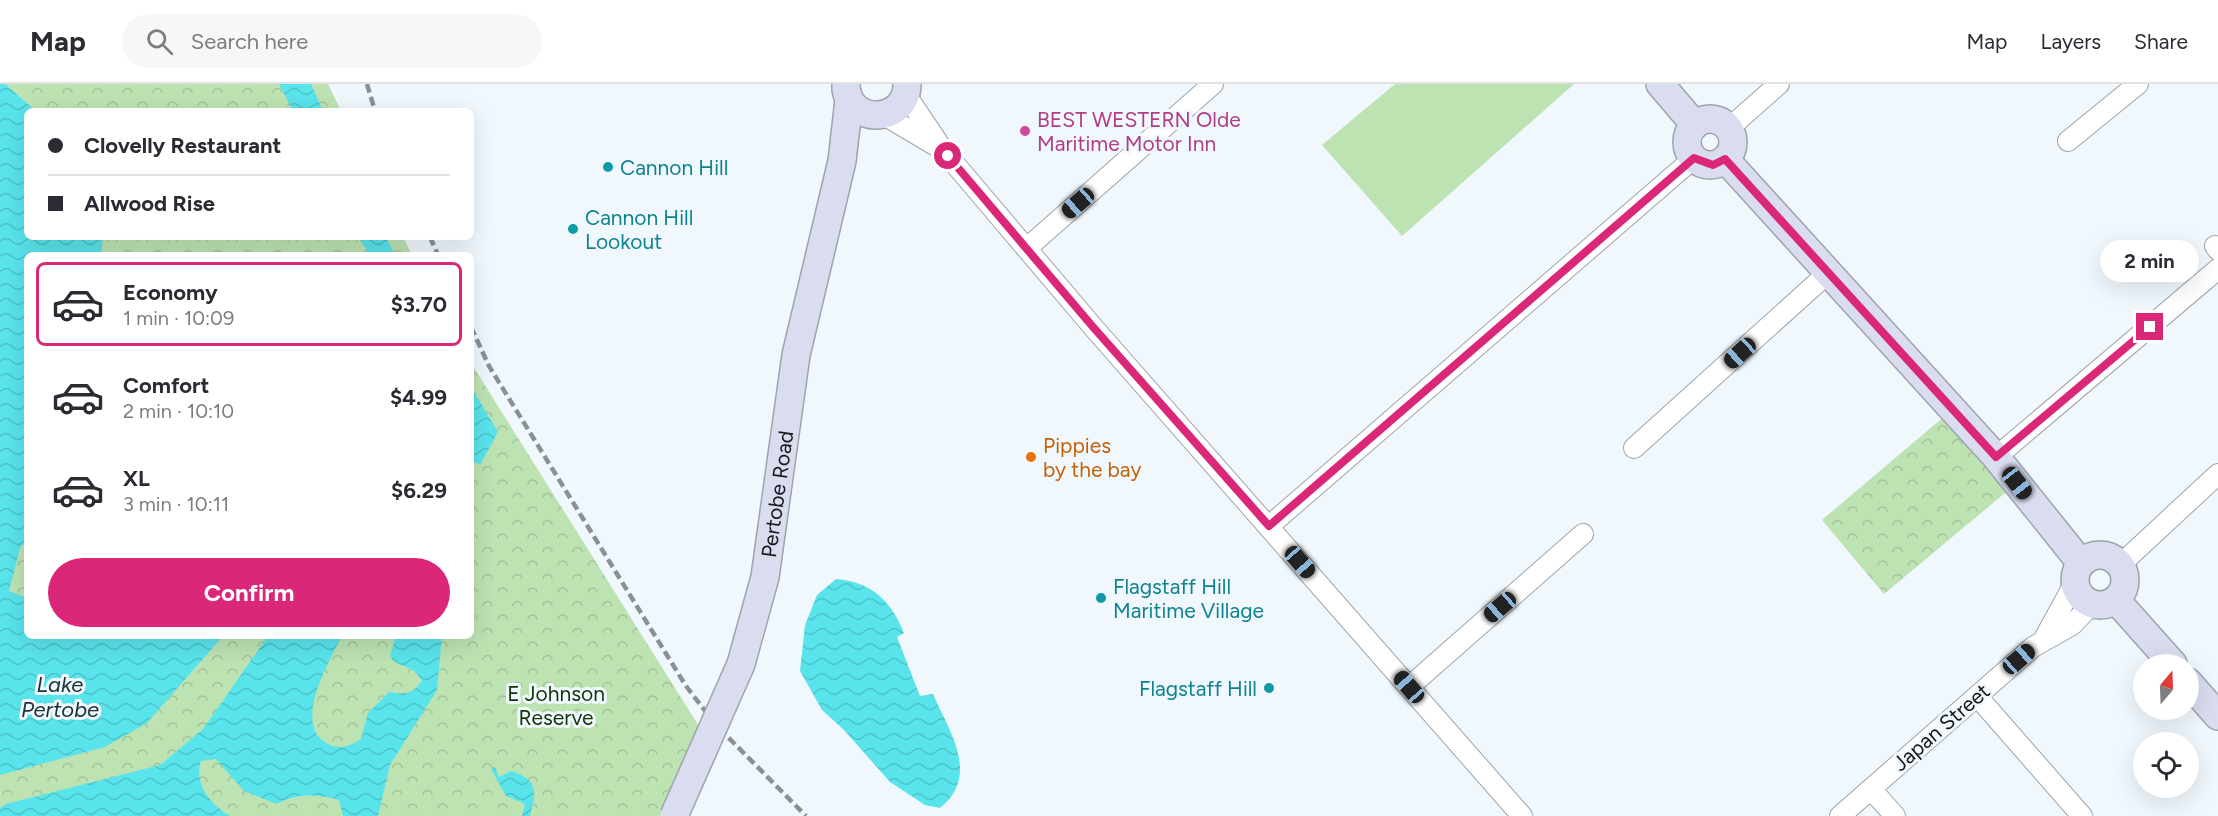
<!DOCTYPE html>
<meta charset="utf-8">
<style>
:root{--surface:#fff;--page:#f7f7f7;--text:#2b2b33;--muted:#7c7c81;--line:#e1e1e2;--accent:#db2777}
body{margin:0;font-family:Figtree,sans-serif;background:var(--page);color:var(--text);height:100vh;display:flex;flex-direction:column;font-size:22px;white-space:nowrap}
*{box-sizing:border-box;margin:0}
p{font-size:20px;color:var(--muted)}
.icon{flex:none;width:33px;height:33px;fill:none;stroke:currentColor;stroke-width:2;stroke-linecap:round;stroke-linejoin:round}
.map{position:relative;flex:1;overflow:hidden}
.sheet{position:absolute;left:24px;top:168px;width:450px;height:387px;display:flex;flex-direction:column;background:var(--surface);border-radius:9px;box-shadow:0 6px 24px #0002}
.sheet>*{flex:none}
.top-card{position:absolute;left:24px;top:24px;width:450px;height:132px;border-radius:9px;box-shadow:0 6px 24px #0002;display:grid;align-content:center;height:132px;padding:0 24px;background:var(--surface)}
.needle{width:39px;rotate:19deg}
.controls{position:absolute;left:2133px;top:570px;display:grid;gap:12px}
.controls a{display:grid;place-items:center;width:66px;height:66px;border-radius:50%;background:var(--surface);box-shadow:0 6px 24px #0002;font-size:30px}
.end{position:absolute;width:27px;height:27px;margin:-14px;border:8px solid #db2777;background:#fff;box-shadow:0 0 0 3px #fff}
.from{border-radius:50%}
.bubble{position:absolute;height:42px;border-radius:21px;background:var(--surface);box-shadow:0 6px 24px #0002;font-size:20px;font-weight:700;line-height:42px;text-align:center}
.car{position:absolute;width:18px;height:36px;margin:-18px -9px;border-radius:8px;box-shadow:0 0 4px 2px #0007;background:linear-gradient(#222 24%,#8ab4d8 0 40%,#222 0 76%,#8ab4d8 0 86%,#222 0)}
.top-card b{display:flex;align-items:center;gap:21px;height:57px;font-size:22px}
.top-card b+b{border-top:2px solid var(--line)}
.top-card i{width:15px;height:15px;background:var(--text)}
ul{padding:10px 0 0;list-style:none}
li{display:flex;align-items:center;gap:18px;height:84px;margin:0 12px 9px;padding:0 12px;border:3px solid transparent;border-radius:9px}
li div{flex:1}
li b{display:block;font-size:22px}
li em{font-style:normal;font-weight:700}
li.current{border-color:var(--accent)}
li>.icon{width:54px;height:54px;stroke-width:1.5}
.action{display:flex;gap:12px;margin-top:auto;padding:12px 24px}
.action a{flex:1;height:69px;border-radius:36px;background:var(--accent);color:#fff;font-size:24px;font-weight:700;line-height:69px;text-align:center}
header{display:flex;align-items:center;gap:36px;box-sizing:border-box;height:84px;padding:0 30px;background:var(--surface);border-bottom:2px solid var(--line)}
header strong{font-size:28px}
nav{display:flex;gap:33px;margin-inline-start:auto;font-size:21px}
.search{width:420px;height:54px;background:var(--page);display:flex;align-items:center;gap:15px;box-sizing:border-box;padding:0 21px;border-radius:33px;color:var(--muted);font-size:22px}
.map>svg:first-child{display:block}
.park{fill:url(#park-crowns)}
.pitch{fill:#bde3b3}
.water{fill:url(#water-waves)}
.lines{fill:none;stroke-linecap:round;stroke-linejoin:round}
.street-casing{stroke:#9da4aa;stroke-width:22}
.secondary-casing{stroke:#9da4aa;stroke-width:30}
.street{stroke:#fff;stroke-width:20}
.secondary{stroke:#dadcf0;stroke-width:27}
.rail{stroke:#8b9094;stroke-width:4.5;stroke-dasharray:9 4.5;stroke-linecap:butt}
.secondary-bridge-casing{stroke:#9da4aa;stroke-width:30;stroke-linecap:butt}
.secondary-bridge{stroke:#dadcf0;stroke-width:27}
.route{stroke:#db2777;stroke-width:8}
.hotel-dot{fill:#d1479c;stroke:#f0f8fe;stroke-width:2}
.culture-dot{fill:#0f9aa8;stroke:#f0f8fe;stroke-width:2}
.food-dot{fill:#e8710a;stroke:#f0f8fe;stroke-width:2}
.labels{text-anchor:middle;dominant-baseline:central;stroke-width:6;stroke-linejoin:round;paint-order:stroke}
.hotel-label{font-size:21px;fill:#b23c85;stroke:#f0f8fe;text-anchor:start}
.culture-label{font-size:21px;fill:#0d838f;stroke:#f0f8fe;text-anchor:start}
.food-label{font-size:21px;fill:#c56008;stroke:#f0f8fe;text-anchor:start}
.street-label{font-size:21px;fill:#17191b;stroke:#f0f8fe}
.park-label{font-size:21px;fill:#0f3502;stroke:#f0f8fe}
.water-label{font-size:22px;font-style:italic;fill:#1a3133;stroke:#f0f8fe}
</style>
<header>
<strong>Map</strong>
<div class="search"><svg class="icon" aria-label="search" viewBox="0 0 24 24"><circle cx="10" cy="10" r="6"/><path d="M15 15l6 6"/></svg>Search here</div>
<nav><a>Map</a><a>Layers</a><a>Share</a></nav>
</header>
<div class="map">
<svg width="2218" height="732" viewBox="0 0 2218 732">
<defs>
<pattern id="park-crowns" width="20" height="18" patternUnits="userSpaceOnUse" patternTransform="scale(1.5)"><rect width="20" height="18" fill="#bde3b3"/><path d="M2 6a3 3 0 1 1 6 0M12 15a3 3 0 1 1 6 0" fill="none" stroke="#a2c299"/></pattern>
<pattern id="water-waves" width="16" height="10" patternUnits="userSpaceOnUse" patternTransform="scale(1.5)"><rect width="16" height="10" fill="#59e4ec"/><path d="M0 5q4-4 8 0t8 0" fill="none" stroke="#4dc3ca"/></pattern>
</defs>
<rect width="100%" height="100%" fill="#f0f8fe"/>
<path class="park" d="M0 0H328L341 27H27V153H403L412 171H27V552H471V279L702 647 664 732H0Z
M1953 325 2017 399 1884 510 1822 436Z"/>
<path class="pitch" d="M1395 0H1574L1402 152 1322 61Z"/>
<path class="water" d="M0 0H5L36 27H27V153H103L101 171H27V454L20 464 9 507 27 514V552H223L147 639 105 663 0 691Z
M279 0H311L323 27H293Z
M359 153H386L395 171H369Z
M471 303 498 348 480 381 471 376Z
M836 495C871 498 891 516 904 549L897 553 920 612 933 610C949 647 981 691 940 724L925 721 890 698 844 646 822 626 800 587 805 541 817 511Z
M268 552H342C330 576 292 639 326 659 340 666 348 663 361 655L368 629 389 608C406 611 412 610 422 597 412 578 397 585 390 572L396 552H442L437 606 390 681 378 732H343L339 716C317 710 298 709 277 720L244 707 216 675 201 677C193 700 211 721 230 732H0V724L6 720 160 681 203 645Z
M495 683 499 693 511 687C539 696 536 707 530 732H522L525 720 506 712 491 685Z"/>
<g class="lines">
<g class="street-casing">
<path id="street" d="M906 11 943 66 1093 243 1522 732
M884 31 938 63
M1728 45 1779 0
M2068 57 2138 0
M2215 162 2218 166
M1027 164 1213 0
M1634 364 1828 189
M1996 373 2218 185
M1269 442 1694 74
M2120 481 2218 390
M2045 553 2074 500
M1409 603 1583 450
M1977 612 2082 732
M1871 705 1895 732
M1840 732 2033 563 2072 541 2091 521"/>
</g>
<g class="secondary-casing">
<g id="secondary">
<path d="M1660 0 1695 41"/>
<path d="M846 2C848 42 907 40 907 0"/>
<circle cx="1710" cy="58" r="23"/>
<path d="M1725 75 1996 373 2081 479"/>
<circle cx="2100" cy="496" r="25"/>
<path d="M2116 516 2173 580"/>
<path id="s1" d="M741 580 765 493 796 271 842 77 849 16 846 5"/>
<path d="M2188 598 2218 632"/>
</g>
</g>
<use href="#street" class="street"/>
<use href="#secondary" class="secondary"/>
<path class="rail" d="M367 0 375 27
M430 153 438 171
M471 243 489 282 686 602 716 641 806 732"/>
<g class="secondary-bridge-casing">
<path id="secondary-bridge" d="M674 732 741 580"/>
</g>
<use href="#secondary-bridge" class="secondary-bridge"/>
</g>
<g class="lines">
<path class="route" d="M948 72 1093 243 1269 442 1694 74 1713 81 1725 75 1996 373 2150 243"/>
</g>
<circle class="hotel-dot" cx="1025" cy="47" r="6"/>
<g class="culture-dot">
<circle cx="608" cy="83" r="6"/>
<circle cx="573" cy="145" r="6"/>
<circle cx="1101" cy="514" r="6"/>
<circle cx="1269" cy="604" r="6"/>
</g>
<circle class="food-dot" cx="1031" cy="373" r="6"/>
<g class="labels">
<g class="hotel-label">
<text x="1037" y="35">BEST WESTERN Olde<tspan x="1037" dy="24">Maritime Motor Inn</tspan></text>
</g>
<g class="culture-label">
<text x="620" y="83">Cannon Hill</text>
<text x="585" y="133">Cannon Hill<tspan x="585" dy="24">Lookout</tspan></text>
<text x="1113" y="502">Flagstaff Hill<tspan x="1113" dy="24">Maritime Village</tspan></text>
<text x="1257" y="604" text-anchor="end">Flagstaff Hill</text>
</g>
<g class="food-label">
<text x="1043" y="361">Pippies<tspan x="1043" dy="24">by the bay</tspan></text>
</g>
<g class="street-label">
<text stroke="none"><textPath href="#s1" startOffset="174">Pertobe Road</textPath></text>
<text transform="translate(1941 643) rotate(-41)">Japan Street</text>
</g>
<g class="park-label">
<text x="556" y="609">E Johnson<tspan x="556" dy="24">Reserve</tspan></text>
</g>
<g class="water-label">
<text x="60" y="600">Lake<tspan x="60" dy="25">Pertobe</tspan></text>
</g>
</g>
</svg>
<div class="controls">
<a><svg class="needle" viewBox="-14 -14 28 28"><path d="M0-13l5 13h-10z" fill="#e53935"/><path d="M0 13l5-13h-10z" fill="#7c7c81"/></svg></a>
<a><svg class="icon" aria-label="locate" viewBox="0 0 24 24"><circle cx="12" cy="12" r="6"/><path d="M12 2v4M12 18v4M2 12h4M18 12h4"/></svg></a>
</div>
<i class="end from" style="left:948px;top:72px"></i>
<i class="end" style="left:2150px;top:243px"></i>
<div class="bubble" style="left:2100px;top:156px;width:99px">2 min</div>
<i class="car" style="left:1078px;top:119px;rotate:229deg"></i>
<i class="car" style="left:1740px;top:269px;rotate:228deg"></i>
<i class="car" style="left:2017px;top:399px;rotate:142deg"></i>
<i class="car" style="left:1300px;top:478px;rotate:139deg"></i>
<i class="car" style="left:1500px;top:523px;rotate:229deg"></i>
<i class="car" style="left:2019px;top:575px;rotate:49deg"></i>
<i class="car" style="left:1409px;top:603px;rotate:319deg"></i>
<div class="top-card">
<b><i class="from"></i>Clovelly Restaurant</b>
<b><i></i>Allwood Rise</b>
</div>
<section class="sheet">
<ul>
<li class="current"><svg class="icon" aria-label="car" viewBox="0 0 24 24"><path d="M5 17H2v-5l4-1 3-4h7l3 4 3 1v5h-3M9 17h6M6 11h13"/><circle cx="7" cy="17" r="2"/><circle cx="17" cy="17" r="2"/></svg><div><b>Economy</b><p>1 min · 10:09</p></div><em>$3.70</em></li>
<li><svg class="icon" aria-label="car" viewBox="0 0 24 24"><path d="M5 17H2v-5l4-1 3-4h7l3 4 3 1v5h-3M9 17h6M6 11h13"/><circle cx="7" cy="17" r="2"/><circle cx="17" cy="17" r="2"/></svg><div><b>Comfort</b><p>2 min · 10:10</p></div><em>$4.99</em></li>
<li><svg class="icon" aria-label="car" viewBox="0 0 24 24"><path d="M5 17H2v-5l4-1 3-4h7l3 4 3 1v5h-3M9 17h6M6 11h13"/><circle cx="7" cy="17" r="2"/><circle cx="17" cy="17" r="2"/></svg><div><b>XL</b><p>3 min · 10:11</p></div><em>$6.29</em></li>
</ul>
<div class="action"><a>Confirm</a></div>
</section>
</div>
